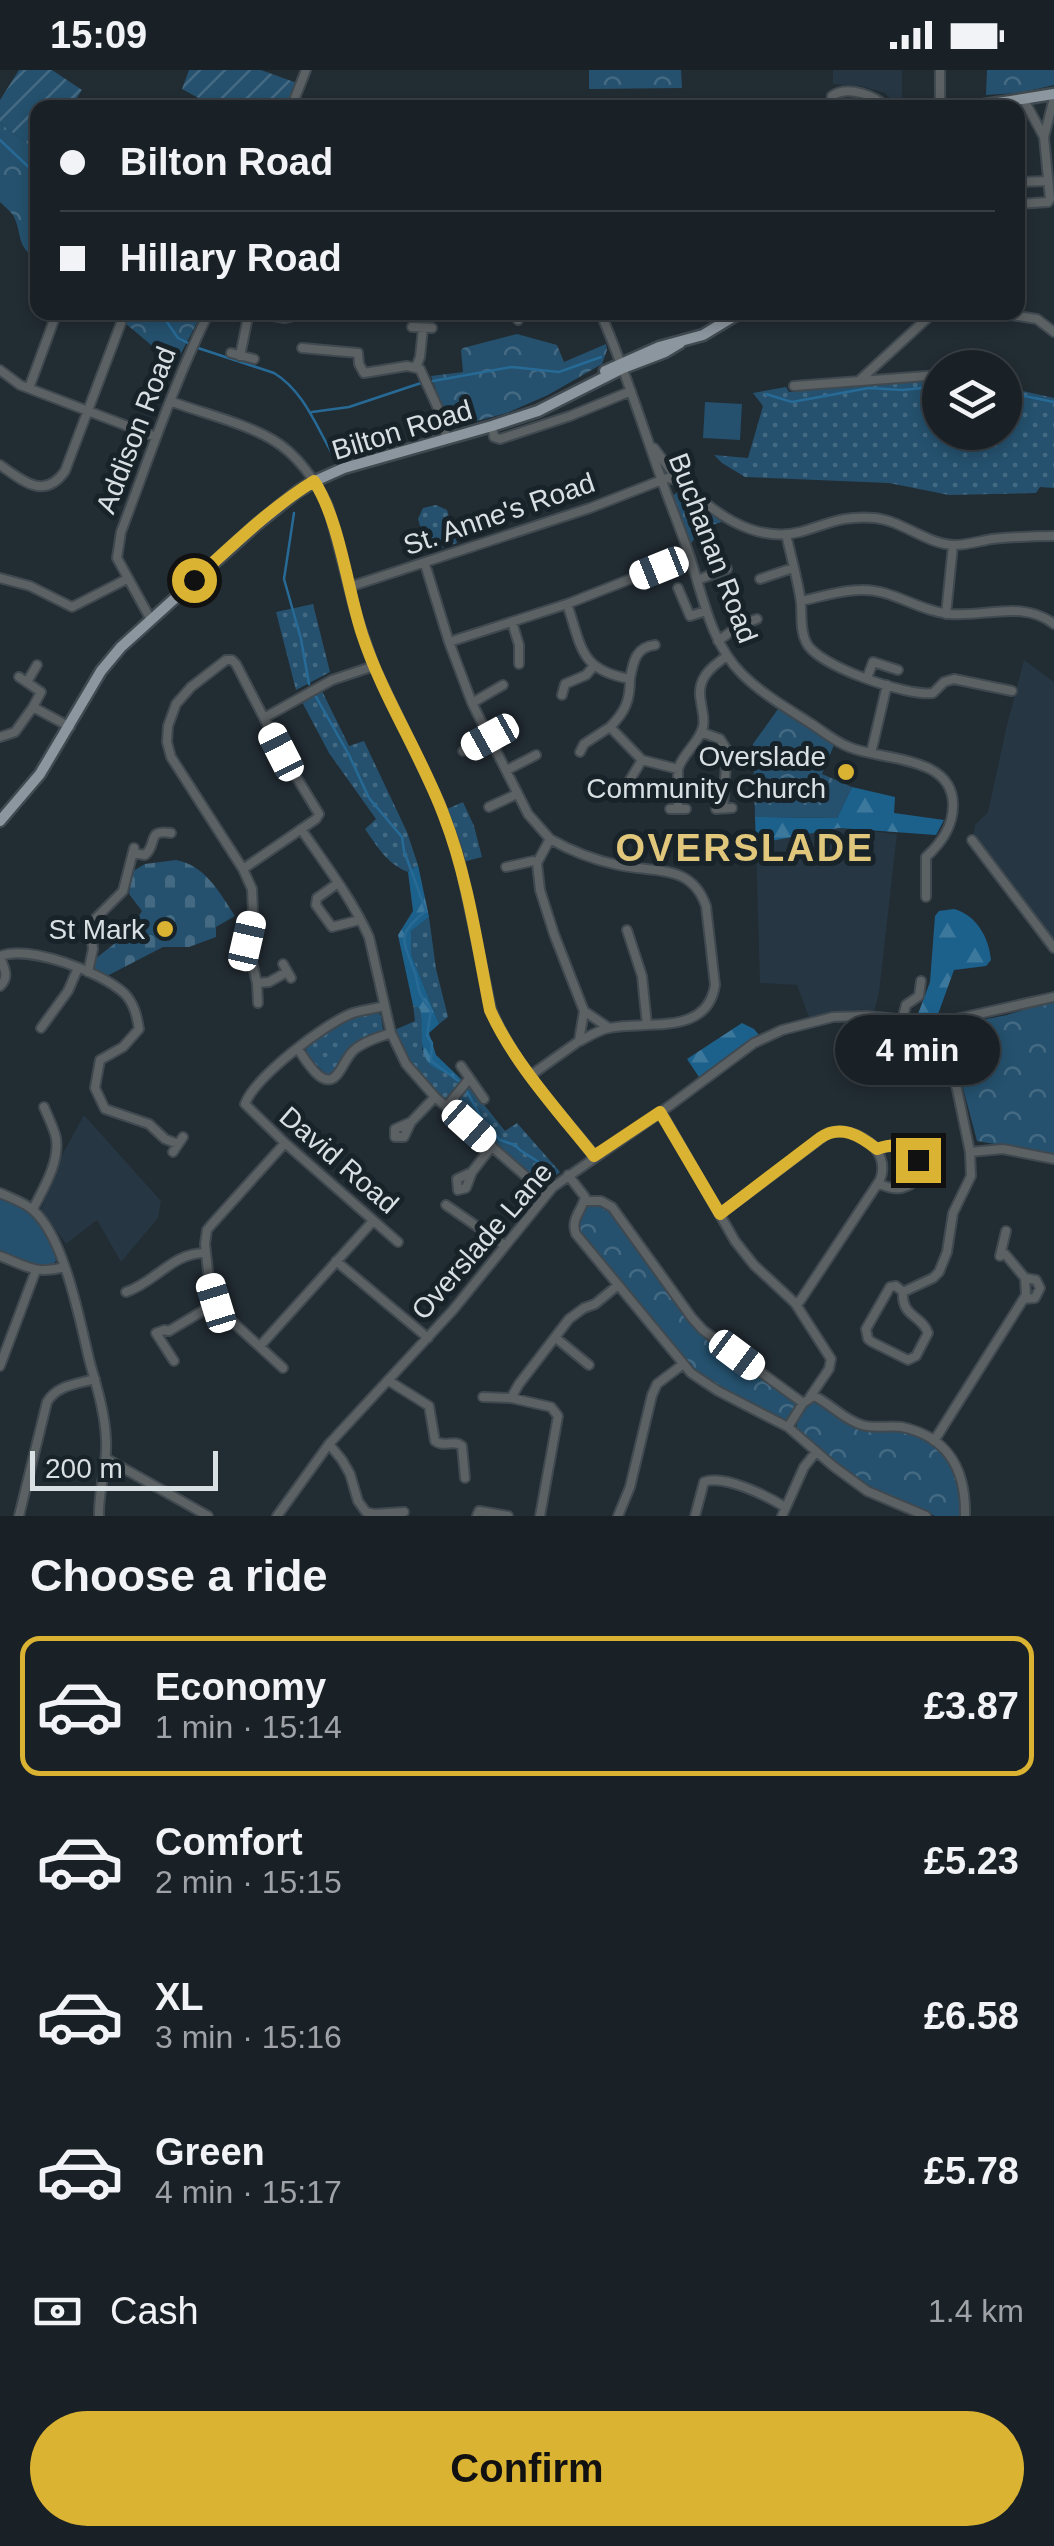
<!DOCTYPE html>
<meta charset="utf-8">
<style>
:root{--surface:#1a2126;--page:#23292e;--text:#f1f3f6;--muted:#9fa3a7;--line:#383e43;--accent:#dab333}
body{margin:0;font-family:Helvetica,sans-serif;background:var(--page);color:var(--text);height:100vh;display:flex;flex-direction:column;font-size:38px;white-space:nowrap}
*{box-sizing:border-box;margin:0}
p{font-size:32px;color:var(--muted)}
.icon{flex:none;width:55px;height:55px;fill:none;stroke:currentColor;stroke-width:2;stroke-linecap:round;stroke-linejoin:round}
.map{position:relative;height:1446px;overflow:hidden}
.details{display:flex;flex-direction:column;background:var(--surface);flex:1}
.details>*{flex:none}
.banner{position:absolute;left:30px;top:30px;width:995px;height:220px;border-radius:20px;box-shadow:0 5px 15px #0003,0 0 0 2px var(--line);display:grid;align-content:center;height:220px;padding:0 30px;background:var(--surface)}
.tools{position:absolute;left:922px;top:280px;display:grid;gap:20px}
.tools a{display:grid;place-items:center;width:100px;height:100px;border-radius:50%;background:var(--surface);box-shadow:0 5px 15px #0003,0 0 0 2px var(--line);font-size:50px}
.scale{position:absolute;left:30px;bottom:25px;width:188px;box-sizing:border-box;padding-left:10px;border:5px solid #d9e0e4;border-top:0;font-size:28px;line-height:35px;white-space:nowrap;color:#d9e0e4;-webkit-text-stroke:8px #182229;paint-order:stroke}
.end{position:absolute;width:45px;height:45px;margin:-22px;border:12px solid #dab333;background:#111;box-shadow:0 0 0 5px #111}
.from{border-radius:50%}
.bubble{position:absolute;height:70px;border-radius:35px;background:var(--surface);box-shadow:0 5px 15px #0003,0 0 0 2px var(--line);font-size:32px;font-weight:700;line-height:70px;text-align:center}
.car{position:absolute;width:30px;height:60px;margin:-30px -15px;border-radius:12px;box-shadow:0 0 8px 2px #0007;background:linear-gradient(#fff 24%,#345 0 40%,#fff 0 76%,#345 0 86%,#fff 0)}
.banner b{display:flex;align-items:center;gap:35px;height:95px;font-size:38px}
.banner b+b{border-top:2px solid var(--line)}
.banner i{width:25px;height:25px;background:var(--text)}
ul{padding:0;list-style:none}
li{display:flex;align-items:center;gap:30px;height:140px;margin:0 20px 15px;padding:0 10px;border:5px solid transparent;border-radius:20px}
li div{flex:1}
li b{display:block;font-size:38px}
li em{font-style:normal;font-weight:700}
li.on{border-color:var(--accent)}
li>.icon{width:90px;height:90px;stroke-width:1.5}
h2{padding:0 30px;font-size:45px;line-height:120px}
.pay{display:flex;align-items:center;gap:25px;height:110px;padding:0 30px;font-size:38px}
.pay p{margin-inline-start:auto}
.action{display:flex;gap:20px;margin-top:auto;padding:20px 30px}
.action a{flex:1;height:115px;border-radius:60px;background:var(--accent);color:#111;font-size:40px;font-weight:700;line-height:115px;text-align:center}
.status{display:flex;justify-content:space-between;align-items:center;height:70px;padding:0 50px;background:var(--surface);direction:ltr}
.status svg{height:28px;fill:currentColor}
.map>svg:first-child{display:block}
.built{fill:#263642}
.grass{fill:url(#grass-dots)}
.forest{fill:url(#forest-firs)}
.cemetery{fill:url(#cemetery-stones)}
.park{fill:url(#park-crowns)}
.garden{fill:url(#garden-furrows)}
.pitch{fill:#25516e}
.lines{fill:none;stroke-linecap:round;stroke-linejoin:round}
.stream{stroke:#276a96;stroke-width:2.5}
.minor-casing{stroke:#3f494f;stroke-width:12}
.major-casing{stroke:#3f494f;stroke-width:15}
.minor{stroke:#5c6164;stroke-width:8}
.major{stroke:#8c969e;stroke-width:10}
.route{stroke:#dab333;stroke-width:12}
.poi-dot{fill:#dab333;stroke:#182229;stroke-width:4}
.labels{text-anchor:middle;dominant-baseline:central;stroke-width:10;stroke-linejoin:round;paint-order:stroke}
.street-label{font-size:28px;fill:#d9e0e4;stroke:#182229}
.poi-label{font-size:28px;fill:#d9e0e4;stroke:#182229;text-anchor:end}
.district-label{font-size:38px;font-weight:bold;letter-spacing:2.5px;fill:#e1c77b;stroke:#182229}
</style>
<div class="status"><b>15:09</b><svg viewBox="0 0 49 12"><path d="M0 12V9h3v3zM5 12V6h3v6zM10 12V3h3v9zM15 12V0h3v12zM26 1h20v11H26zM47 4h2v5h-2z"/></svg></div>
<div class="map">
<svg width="1054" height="1446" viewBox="0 0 1054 1446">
<defs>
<pattern id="grass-dots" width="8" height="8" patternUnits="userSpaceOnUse" patternTransform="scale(2.5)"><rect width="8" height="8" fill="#25516e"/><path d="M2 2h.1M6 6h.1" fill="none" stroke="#446a83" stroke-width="1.8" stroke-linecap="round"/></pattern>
<pattern id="forest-firs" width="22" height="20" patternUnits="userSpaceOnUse" patternTransform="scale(2.5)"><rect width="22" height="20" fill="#1c618c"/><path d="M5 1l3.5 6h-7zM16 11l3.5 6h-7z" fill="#3c779c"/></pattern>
<pattern id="cemetery-stones" width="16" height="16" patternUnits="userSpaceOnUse" patternTransform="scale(2.5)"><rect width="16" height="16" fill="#25516e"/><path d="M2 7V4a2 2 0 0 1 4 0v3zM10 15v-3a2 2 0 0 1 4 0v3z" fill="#446a83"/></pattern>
<pattern id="park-crowns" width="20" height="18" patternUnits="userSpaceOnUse" patternTransform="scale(2.5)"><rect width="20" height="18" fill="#25516e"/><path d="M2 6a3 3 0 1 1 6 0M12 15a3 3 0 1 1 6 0" fill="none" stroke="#446a83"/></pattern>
<pattern id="garden-furrows" width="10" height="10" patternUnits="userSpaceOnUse" patternTransform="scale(2.5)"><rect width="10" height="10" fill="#25516e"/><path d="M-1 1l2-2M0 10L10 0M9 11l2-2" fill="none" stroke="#446a83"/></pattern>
</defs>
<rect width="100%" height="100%" fill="#222c33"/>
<path class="built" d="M833 0H902V37H898L885 23 860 16 833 14Z
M1024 590 1054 612V871L973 766 975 755 988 742 1006 659Z
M839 758 897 764 879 923 874 942 845 941 809 947 797 915 760 913 756 774Z
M84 1045 161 1131 158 1148 121 1192 97 1150 66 1174 41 1139 62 1085Z"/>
<path class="grass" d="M940 308V362H1005V317L1054 328V418L1040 417 1036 423 949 425 889 413 745 407 722 393 714 385 748 388 763 336 753 323 786 317 789 322 799 321Z
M678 422 685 423 722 452C706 456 699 461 690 475L672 426Z
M436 435 447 440 457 473 428 482 418 449 423 438Z
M313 534 330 602 296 620 276 542Z
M322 621 349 676 364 671 407 762 418 795 408 802C387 794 377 776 365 759L376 749 329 683 302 632Z
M463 732 474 756 482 787 463 792 447 739Z
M429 847 436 899 448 947 439 954 411 884V861Z
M413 935 420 939 423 948 422 980 463 1011 446 1029 442 1028 408 992 392 961 415 951Z
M373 942H378L381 946 383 960 348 980 337 1001 331 1006 327 1005 307 986 306 977 345 950Z
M469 1016 505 1061 517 1053 560 1102 546 1114H542L452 1038V1034Z"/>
<path class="forest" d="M852 717 895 727 894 743 944 750 936 765 839 758 756 774 755 747 837 748Z
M418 795 429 847 411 861V884L439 954 429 963 436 985 463 1011C454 1006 441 1002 432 996 416 983 425 956 420 939L413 935 398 865 413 841 408 802Z
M954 839C976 845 989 867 991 890L986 896 954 900 937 947 918 944 930 912 935 846 939 841Z
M742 953 754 959 759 965 699 1007 687 989Z"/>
<path class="cemetery" d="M176 790C205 795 220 823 235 846L216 857V867L189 877H163L105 907 91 900 95 889 128 863 142 841 129 824 133 801 145 794Z"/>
<path class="park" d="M589 0H681L682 18 589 19Z
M987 0H1054V15L1020 23 986 25Z
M0 53 37 81V190C15 175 23 164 13 145 12 143 2 134 0 132Z
M113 243H202L175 295Z
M517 264 557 275 564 292 606 274 607 280 602 294 548 325 507 343 450 358 431 306 463 302 461 280 463 278Z
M778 639 834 675 822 704 852 717 837 748 755 747 753 674Z
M1054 930V1084L977 1071 947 957 1007 945Z
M591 1134H599L612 1140 694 1256 797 1333V1337L788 1351H784L718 1318 690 1298 578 1161C578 1149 581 1140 591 1134Z
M815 1330C828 1337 841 1350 854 1355 866 1358 881 1357 893 1359 937 1365 967 1401 961 1446H935L868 1415 831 1388 797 1359C796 1348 805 1334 815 1330Z"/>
<path class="garden" d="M19 0H52L82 20 71 37 38 38 37 81 0 53V30Z
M189 0H261L297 13 286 37H215L182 19Z"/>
<path class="pitch" d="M705 332 742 334 740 370 703 368Z
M0 1129C7 1132 18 1134 25 1139 41 1150 54 1172 56 1191L51 1196 34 1195 0 1183Z"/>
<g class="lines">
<path class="stream" d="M0 70 38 106
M160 242 178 268 188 273
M198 278 274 303C304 321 317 358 334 387
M433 311 512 297 559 302 601 287
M1005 322 1054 332
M766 324 792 332 869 318 903 320 940 316
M312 342 349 337 421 313
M294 443 284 509 301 569 309 614
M315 625 349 685 369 728 402 767 404 781 426 841C395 865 403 870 415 903 418 911 417 920 422 927 424 932 428 936 431 940L427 966 432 973 431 991 460 1012
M466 1020 485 1054 500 1070 515 1075 520 1080 554 1102"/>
<g class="minor-casing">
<path id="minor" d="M940 0V38
M1024 30 1044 67
M291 38 306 0
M830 38 832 26C848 15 874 25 888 38
M1018 112 1048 111
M1048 132 1050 129 1044 67 1054 28
M1018 134 1048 132
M250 242 285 248 312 242
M600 242C624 296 641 352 661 408 670 434 681 460 690 487 703 527 711 573 742 604 762 624 787 638 810 653 823 661 835 672 849 677 882 691 953 685 953 735 953 757 941 773 926 787V827
M991 242 1037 249 1054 262
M518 250 520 242
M412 257 432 258
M302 278 358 283 359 294 364 303 407 296 420 299 437 336 447 369
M231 283 254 289
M240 286 249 242
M416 297 420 287 423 258
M0 300 20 315 156 367
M861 309 934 242
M1005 311H1013
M794 316 940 305
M29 318 57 242
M170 331C201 343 245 353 273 370 297 384 316 411 328 436L355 541 374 596 440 734 458 784 491 939C513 993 558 1041 595 1086
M492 356 494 367 500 369 570 346 631 321
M654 378 678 410
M0 395C22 410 44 431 65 401L121 253
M786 464C791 487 798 510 801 533 802 546 800 560 806 572 816 596 909 627 933 623L944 612 954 609 1012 621
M425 494 449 572 472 633 528 744 550 769 537 793 540 820 554 864 584 941 579 971 531 1005
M0 508 30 516 72 537 127 509
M760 509 793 498
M697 510 727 499
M349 517 590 438 667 408 678 410C711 440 752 474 800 462 828 454 843 445 875 448 903 451 926 474 954 475 967 475 980 471 992 469 1013 467 1033 466 1054 466
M678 518 690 546 706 541
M801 531C820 527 841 520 861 520 893 519 918 541 950 544 986 547 1023 530 1054 554
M567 534C582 577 579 600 630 609 630 631 625 642 610 657L642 690 678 699C683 683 699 673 703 657 705 648 702 641 701 632 696 610 709 598 727 586
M946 544 953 475
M150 548 117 488 121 462C149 388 174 313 209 242
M512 552 519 575V594
M718 571 740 555 757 549
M449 572 567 534 689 486
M19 607 41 622 33 637
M867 608 873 592 898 600
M630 609C633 593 635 577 655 575
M27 612 37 595
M562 625 565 614 586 605 593 597
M472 633 503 615
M701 662 720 669 727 680 723 738
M0 667 15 662 33 637 70 657
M463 681 490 667
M580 682 584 674 610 657
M871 683 887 615
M678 699V739
M507 700 536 685
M611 724 625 718 642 690
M489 737 517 724
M670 739H686
M716 739 732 738
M301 759C325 794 352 829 369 867L391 963 406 994 435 1027 546 1124
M550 769C571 781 594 790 618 795 654 803 691 793 706 836L715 915C707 967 646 950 609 958 599 960 589 966 580 971
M972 770 1054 878
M133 783 145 785C158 774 146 759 171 763
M506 797 533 791 537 793
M243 799 316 749 319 744 281 682 264 648 332 610 374 596
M338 813 317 828 316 835 332 857 360 850
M627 860 642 906 647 955
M0 886C30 875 101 902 124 923 134 933 137 946 139 959L123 977 100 990 95 1018 105 1039 149 1054 165 1069 178 1074
M0 887C4 898 10 907 0 916
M283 894 291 908
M88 902 93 879 90 854 123 821 134 778
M257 913 269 912 287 902
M258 933 257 913 247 871 253 842 252 819 243 799 171 687 167 672 168 656 176 634 191 617 226 590H232L236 594 264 648
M384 936C374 939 362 940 353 943 325 953 255 1007 245 1034L285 1073 398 1172
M584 941 609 958
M902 951 906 935 919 926 921 911
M41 958 68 921 78 898
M298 979C307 992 325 1024 339 1002 344 995 347 987 353 981 362 972 379 967 391 963
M461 996 484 1029
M447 1036 469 1009
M661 1042 735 1171 754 1195 795 1233 831 1289 829 1299 810 1327
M411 1052 404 1067H395V1059L411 1052 435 1027
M877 1079C938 1060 928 1139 878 1113
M173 1082 183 1067
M970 1082 1003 1079 1054 1089
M472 1102 466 1118 458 1120 457 1109 472 1102 492 1076
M568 1105 585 1127C582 1141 570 1149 576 1164L691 1303 718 1321 788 1357 833 1396 867 1421 926 1446
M0 1123C11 1128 26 1133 34 1141 65 1169 80 1252 90 1293 97 1317 105 1344 106 1369 108 1395 98 1420 99 1446
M585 1131H601L612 1137 692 1248 703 1260 803 1333
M446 1135 504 1175
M33 1139C43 1119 60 1092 56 1068 54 1058 48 1047 44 1037
M720 1144 828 1063C856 1055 892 1080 880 1110L800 1231 795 1233
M0 1186C26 1196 36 1205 64 1197
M1000 1186 1006 1161
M336 1191 428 1268
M126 1222C156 1212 173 1182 206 1183
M903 1222C901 1247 922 1245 928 1263L916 1286 908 1290 872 1272 868 1269 866 1259 890 1217 896 1216 903 1222 933 1208 939 1202 947 1182 953 1143 971 1106 970 1082 957 1019 938 953
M1024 1229 1035 1228 1040 1218 1036 1210 1025 1208
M556 1268 589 1295
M260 1276 373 1151
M174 1291 156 1263 164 1260 169 1261 216 1233
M0 1296 36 1200
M283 1298 224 1244 216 1233 209 1210 205 1174 207 1160 212 1154 285 1073
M389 1311 429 1336 435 1371C444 1378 454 1369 462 1376L465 1408
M483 1327 511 1328
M788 1357 803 1333 814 1326C831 1334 844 1350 862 1355 875 1359 889 1355 902 1357 949 1367 966 1401 965 1446
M934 1371 1026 1225 1025 1208 1005 1184H1001
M329 1374 342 1390 350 1404 358 1431 366 1442 374 1444 404 1442
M107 1389 208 1446
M19 1446 47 1332C57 1315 77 1314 95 1309
M277 1446 329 1374 453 1240 553 1117 661 1042 754 973 782 960 833 947 866 946 938 953 1054 927
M477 1446 479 1441 508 1446
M540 1446 558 1346 551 1337 511 1328 519 1314 569 1249 584 1238 595 1234 617 1216
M618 1446 630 1417 652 1325 657 1314 682 1295
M695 1446 704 1412C724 1404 767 1426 785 1437
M782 1446 804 1397 816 1382"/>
</g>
<g class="major-casing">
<path id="major" d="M966 38 1054 24
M605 301 659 277 703 265 741 242
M0 751 40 704 101 601 121 577 255 456 297 422 315 411 344 398 492 356 538 341 623 298 665 282 680 273"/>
</g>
<use href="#minor" class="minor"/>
<use href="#major" class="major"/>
</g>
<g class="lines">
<path class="route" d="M194 510C232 476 270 438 314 411 340 451 347 518 362 564 383 628 421 684 444 746 468 808 477 875 490 940 513 992 559 1042 594 1086L660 1042 720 1144 820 1068C841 1054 859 1065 877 1079 894 1073 910 1073 918 1090"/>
</g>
<g class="poi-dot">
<circle cx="846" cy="702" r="10"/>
<circle cx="165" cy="859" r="10"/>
</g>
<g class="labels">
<g class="street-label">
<text transform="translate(136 360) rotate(-69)">Addison Road</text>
<text transform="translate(402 360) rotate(-17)">Bilton Road</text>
<text transform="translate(499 444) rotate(-19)">St. Anne's Road</text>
<text transform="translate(713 478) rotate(69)">Buchanan Road</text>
<text transform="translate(339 1090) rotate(41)">David Road</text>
<text transform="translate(482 1171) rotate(-49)">Overslade Lane</text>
</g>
<g class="poi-label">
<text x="826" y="686">Overslade<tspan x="826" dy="32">Community Church</tspan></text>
<text x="145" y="859">St Mark</text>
</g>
<g class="district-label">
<text x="745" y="778">OVERSLADE</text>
</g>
</g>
</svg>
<div class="tools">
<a><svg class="icon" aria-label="layers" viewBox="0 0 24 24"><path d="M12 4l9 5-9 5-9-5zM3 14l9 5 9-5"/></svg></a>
</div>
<div class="scale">200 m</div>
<i class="end from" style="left:194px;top:510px"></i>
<i class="end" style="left:918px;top:1090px"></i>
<div class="bubble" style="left:835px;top:945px;width:165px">4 min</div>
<i class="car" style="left:659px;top:498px;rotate:248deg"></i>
<i class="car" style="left:490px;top:667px;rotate:241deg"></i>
<i class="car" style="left:281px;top:682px;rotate:333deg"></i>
<i class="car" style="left:247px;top:871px;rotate:13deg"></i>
<i class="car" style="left:469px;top:1056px;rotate:132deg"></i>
<i class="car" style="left:216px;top:1233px;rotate:343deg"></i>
<i class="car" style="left:737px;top:1285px;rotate:127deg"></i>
<div class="banner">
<b><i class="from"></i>Bilton Road</b>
<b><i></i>Hillary Road</b>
</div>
</div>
<section class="details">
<h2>Choose a ride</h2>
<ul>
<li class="on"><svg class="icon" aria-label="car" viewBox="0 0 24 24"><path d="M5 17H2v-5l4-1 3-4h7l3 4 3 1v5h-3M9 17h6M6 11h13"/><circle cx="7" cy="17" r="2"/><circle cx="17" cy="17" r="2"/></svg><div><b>Economy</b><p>1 min · 15:14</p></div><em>£3.87</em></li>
<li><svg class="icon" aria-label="car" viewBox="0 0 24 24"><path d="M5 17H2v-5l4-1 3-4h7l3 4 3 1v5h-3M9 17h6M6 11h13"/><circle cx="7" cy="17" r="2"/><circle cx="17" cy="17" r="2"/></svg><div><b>Comfort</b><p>2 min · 15:15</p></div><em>£5.23</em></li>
<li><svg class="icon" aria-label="car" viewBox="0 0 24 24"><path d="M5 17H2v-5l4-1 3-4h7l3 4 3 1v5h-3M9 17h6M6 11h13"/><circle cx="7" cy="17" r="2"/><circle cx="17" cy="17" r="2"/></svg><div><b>XL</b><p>3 min · 15:16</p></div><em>£6.58</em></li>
<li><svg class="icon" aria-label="car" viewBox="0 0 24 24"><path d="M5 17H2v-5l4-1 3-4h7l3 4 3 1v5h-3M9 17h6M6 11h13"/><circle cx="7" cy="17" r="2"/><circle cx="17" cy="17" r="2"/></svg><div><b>Green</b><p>4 min · 15:17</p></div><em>£5.78</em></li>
</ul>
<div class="pay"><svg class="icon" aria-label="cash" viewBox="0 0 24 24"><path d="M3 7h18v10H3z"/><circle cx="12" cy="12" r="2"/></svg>Cash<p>1.4 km</p></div>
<div class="action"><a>Confirm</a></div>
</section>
